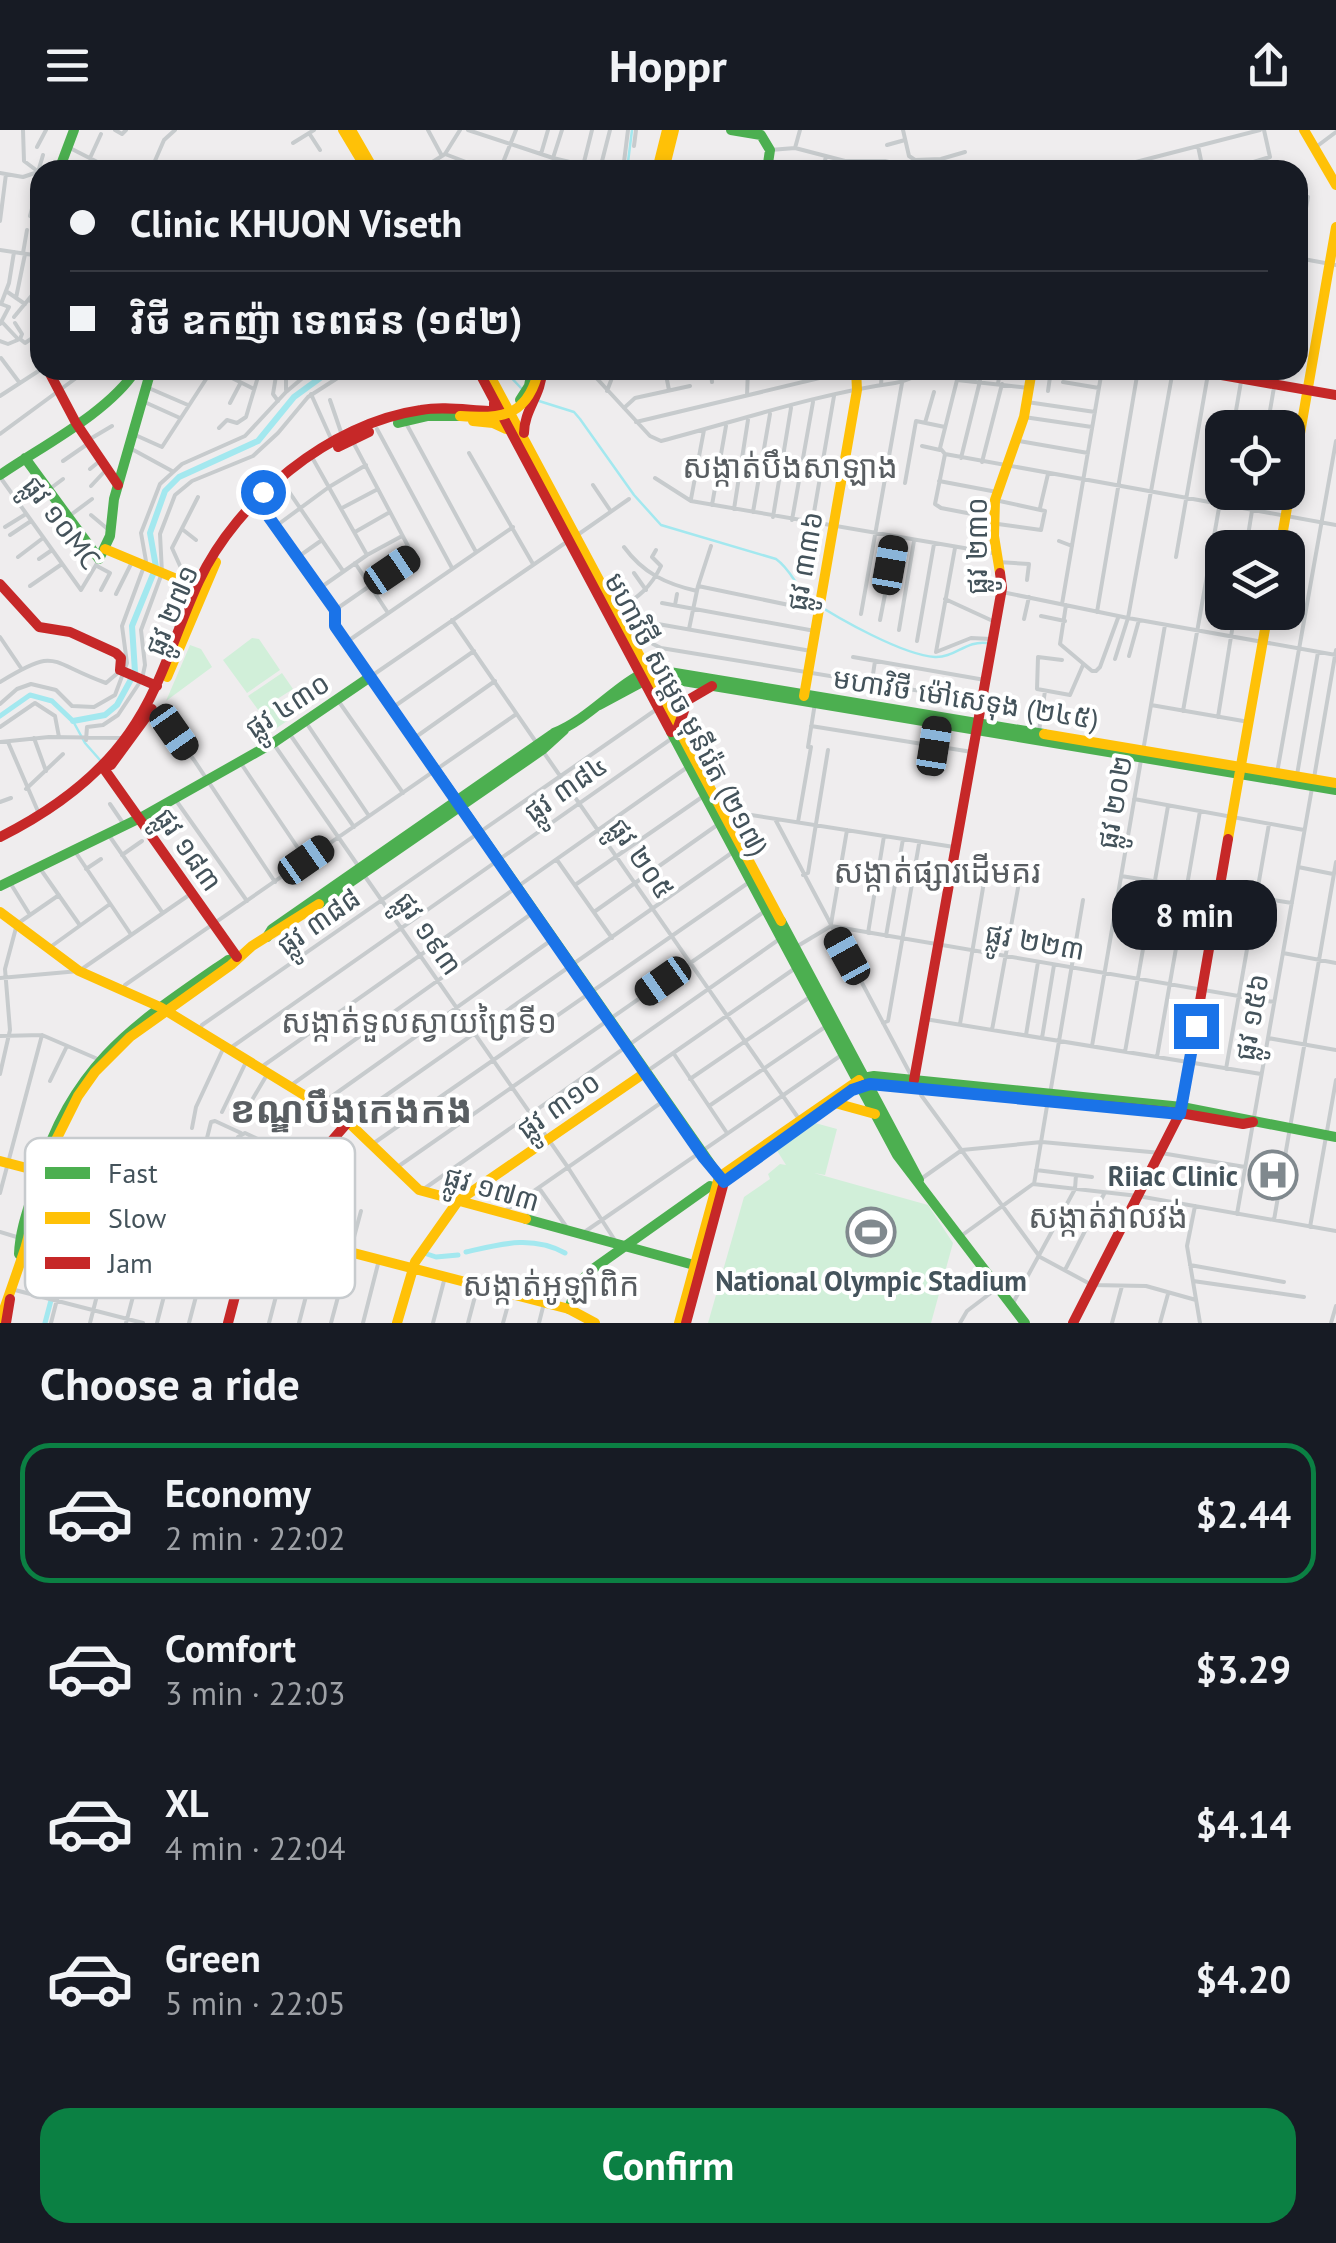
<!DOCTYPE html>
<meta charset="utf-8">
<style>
:root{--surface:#171b24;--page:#20242c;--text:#f1f3f6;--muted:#9ea1a6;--line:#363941;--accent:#0b8043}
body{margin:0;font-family:"PT Sans","Noto Sans Khmer",sans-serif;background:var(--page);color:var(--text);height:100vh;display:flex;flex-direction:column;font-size:38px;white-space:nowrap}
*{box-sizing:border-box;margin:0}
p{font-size:32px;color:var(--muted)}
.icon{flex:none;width:55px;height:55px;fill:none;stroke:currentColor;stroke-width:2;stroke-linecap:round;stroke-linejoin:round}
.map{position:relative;height:1193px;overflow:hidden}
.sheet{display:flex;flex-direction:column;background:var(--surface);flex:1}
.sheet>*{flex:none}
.hud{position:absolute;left:30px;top:30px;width:1278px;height:220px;border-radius:30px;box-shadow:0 5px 15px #0003;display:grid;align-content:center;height:220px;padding:0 40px;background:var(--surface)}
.tools{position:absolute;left:1205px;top:280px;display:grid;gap:20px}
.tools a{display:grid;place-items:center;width:100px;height:100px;border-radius:20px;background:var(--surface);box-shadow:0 5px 15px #0003;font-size:50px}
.end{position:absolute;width:45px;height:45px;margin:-22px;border:12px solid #1a73e8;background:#fff;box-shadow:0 0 0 5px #fff}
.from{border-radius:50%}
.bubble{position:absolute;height:70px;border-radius:30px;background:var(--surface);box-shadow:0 5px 15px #0003;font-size:32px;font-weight:700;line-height:70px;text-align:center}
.car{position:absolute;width:30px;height:60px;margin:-30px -15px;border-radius:12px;box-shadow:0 0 8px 2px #0007;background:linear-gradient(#222 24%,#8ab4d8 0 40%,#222 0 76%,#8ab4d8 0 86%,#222 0)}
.hud b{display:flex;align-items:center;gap:35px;height:95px;font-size:38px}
.hud b+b{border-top:2px solid var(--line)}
.hud i{width:25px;height:25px;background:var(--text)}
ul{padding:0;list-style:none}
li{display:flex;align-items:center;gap:30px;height:140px;margin:0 20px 15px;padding:0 20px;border:5px solid transparent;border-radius:30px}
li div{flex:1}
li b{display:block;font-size:38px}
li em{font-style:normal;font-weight:700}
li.current{border-color:var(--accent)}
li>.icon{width:90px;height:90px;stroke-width:1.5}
h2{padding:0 40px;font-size:45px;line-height:120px}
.primary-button{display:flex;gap:20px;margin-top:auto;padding:20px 40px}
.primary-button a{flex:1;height:115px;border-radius:30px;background:var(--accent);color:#fff;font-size:40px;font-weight:700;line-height:115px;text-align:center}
header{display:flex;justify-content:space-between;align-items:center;height:130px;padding:0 40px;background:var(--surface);font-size:45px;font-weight:700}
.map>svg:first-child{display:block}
.green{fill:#d1efd9}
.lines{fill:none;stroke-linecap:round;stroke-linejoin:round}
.stream{stroke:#a3e8ef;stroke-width:2.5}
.canal{stroke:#a3e8ef;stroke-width:5}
.river{stroke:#a3e8ef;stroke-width:6}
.street{stroke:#c7cbcd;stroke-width:4}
.fast{stroke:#4caf50;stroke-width:10}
.slow{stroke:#ffc107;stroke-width:10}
.jam{stroke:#c62828;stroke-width:10}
.fast-bridge{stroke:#4caf50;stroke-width:10}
.slow-bridge{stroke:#ffc107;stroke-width:10}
.route{stroke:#1a73e8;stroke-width:12}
.labels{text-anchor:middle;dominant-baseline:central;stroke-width:8;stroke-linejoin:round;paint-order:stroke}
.street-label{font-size:28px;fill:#44535b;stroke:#fff}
.poi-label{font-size:28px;font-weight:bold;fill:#44535b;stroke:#fff;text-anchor:end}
.quarter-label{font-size:32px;fill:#595e62;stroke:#fff}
.district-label{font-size:38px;font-weight:bold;fill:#595e62;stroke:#fff}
.key{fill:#fff;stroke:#c7cbce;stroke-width:2.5}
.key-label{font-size:28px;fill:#44535b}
</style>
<header><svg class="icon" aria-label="menu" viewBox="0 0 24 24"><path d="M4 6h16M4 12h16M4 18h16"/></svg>Hoppr<svg class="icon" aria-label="share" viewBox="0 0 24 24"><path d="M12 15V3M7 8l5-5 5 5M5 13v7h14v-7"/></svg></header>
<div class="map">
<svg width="1336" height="1193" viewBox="0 0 1336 1193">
<rect width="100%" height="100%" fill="#efedee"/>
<path class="green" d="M252 508 259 509 280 540 247 563 223 530Z
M190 515 201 519 212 537 166 571Z
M282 543 293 559 271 573 276 581 301 564 309 576 268 604 262 596 267 592 248 566Z
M815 993 837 999 825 1045 814 1043 928 1075 953 1113 931 1193H708L744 1067 770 1049 768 1044 780 1034 786 1035 776 1019Z"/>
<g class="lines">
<path class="stream" d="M627 40 632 0
M504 240 521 258
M539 271 574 282 580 289 634 365 661 395 776 429C792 440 797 460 812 471 839 489 903 525 935 527 954 528 967 510 987 513
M73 591 85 613 100 630"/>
<path class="canal" d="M0 586 30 565 52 571 73 591
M466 1122C501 1114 532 1105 565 1123
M424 1123 436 1127 458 1125
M45 1193 81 1057"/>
<path class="river" d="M73 591 105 585 117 575 135 542 132 496 156 437 150 403 165 361 179 347 258 311 294 267 331 240"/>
<path class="street" d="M23 0 24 31 40 43
M115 0 122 4 126 0
M428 0 442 26
M468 0 553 28 603 40
M903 0 909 26 915 30 941 29 965 22
M309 3 320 20
M293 13 314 0
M887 15 905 10
M634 16 636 0
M1198 16 1203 40
M37 17 46 0
M68 17 113 40
M1316 17 1336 2
M795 18 800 0
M770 20 795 18 845 31H885L919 40
M445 24 487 40
M541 24 548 0
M90 28 101 4
M553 28 562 0
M1149 29 1152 40
M583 36 592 0
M600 39 610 0
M151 40 164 10 175 0
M420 40 445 24 460 0
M500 40 516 0
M623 40 628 0
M823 40 826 26
M1085 40 1132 33 1260 0
M1227 40 1270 27 1264 0
M38 42 43 25
M0 43 23 47 38 42
M30 86 34 71H40
M0 91 6 44
M38 93 40 86
M0 120 40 126
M23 123 27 100
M1298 123 1308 67
M1298 128 1336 135
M6 161 25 174
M16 168 25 124
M29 170 40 178
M1 174 9 153 14 122
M14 187 33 164
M2 192 18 209
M15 193 22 204 20 209
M0 194 9 177 1 174
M0 211 8 214 20 209 25 213 31 209
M1 228 19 252
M216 240 254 259
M277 240 273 264 278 271
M589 240 650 306 661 311C738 291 816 264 895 253 910 251 912 244 931 245L935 240
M615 240 640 245 657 240
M665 240 669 260
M696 240 697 244
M711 240 712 252
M731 248 747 245
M1063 252 1099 258
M998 254 1000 240
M881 255 882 240
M144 256 188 275
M286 260V240
M607 261 615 240
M1048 261 1051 240
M311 264 333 313
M747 265 748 240
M0 266 40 240
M140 270 180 288
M330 270 343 308
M1027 272 1095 282
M230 273 240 254
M624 278 635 268 690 256
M1024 287 1092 297
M636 292 853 240
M925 293 934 262
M407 295 476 422
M219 298 227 290 237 293 246 287 260 240
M1233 298 1243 240
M1267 298 1277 240
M377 299 452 438
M0 304 87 240
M133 304 162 317 212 240
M90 309 112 296
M352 310 417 433
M1019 311 1088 323
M922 316 940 320
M128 317 172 341
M469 323 533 434
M945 324 1336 395
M961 328 980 251
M313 329 367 425
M63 331 89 313
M982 332 1002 254
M90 339 101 330
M0 347 81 460 99 430
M655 348 691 371 993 423
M939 351 997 362
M283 353 343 441
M905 353 916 291 945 297
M593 355 610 380
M91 356 105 341
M51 358 63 349
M691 369 704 300
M995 370 1045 381 1041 400 998 394
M712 375 726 296
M342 378 378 359
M1040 378 1048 344
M734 379 748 290
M753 382 770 284
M91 385 110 401
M68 387 92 369
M773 387 791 278
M993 388 941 378 935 374 945 324 940 318 957 250 1029 258
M792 390 813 272
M812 394 834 266
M276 396 329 357 366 335
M5 397 26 384
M182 399 196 410
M355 402 390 382
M10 405 31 391
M576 406 629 369
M1059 411 1072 416
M624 417C643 443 666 454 697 461
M955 418 936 522 971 508 991 509
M1246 418 1255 362
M18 427 43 408
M298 427 322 410
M1176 427 1208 244
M39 429 52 420
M998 432 1029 434 1027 450
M355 433 388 483
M97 436 110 443 101 460
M181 438 172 418 198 367
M634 443 646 460
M604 453 617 446
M30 456 62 434
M698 456 808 479 811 476
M320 458 367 425 402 406
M1002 462 1128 488 1336 525
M116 464 132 432
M945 469 995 492
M662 473 815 501
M1062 474 1102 240
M675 475 677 464
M1066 475 1060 514 1092 541H1096L1100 537 1118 488
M618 479C638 468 651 457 661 436L652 427 656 420
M335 480 413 426
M1097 482 1138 240
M861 484 902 253
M1041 486 1065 491
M1024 489 1029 467
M452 490 536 612
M880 490 896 408
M624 491H641L811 521
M641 491 653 514 661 518 981 571
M689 499 698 456 711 416
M899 500 914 411
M0 507 21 538
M348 511 513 397
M917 511 934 414
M1129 526 1139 490
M853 527 985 550
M1115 529 1128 488 1173 240
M1062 530 1038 527 1037 559 1070 565 1083 535
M370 547 568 411
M872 551 875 531
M0 552C59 516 47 532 106 553L120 541
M337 569 403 663
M149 572 194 630 275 752
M0 574 17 559 31 554 56 560 72 576 94 577 115 565 127 533 122 496 146 431 141 403 160 354 182 334 245 306 286 262 312 240
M1151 575 1249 592
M392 578 474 521
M1183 581 1222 361
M1218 587 1235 482
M305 591 369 686
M811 596 972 622
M0 597 35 573 55 586 59 607
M1039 601 1045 561
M289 603 354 697
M34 608 46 641
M413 609 495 551
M86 610 87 597 103 595 118 585 142 549 145 535 141 500 162 443 160 404 175 365 192 351 253 326 278 303 308 267 350 240
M0 612 49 607 124 608
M8 612 40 686
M273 613 359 737
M808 617 815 573
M542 620 799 989
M1143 621 1165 495
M240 632 306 730
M930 637 937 594
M1277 643 1336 311
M1297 645 1318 522
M1314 648 1336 520
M26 659 63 624
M175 669 247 771
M1134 669 1304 700
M0 672 11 668
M110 674 125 696
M726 681 954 717
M775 689 913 949
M798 692 811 617
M108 704 162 782
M74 720 130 803
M122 725 142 711
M557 730 612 808
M39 737 79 794
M1298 737 1333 744
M86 739 101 729
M364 745 567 1036 616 1112
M803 745 808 743 828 620
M1121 746 1292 773
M9 751 30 785
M575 755 705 665
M594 782 720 693
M831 794 847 700
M868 803 884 706
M886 806 903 709
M796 817 831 796 1274 872
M49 818 110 774
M1283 823 1336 833
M0 848 79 841 192 763
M123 861 125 855 515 585
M925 889 1261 944
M883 893 888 891 919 714
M960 894 984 752
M992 900 1018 758
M199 901 202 895 657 579
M1026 905 1038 832
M0 906 42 905 100 930
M1042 908 1054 835
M1268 908 1336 920
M1092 916 1141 630
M229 919 671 609
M1125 922 1168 676
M674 924 727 1003
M1157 927 1200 681
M260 938 689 636
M1226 939 1269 694
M646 942 794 839
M0 944 10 900 5 839 17 794 59 765
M690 949 810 867
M50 951 67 916
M290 956 534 782
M921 958V965L1040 1127 1092 1155 1146 1156 1196 1170
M1050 964 1083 770
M321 974 553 809
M709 976 825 897
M222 982 247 930
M239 992 268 943
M348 992 733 722
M192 998 196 977 223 919
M374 1013 748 753
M396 1038 765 781
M1036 1040 1092 1047
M921 1049 962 1020 1042 1012 1161 1023 1245 1037
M1034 1054 1048 970
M539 1058 568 1099
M421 1061 781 808
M0 1063 42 905
M1195 1076 1187 1116 1200 1193
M189 1080 211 992 215 991 241 1003
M505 1081 665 970
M1237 1084 1312 658
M1274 1090 1336 732
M1310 1097 1336 950
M0 1102 20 1108
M583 1103 843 924
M961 1106 1033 1054 1138 1066 1336 1101
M315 1129 330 1134 328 1142
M1190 1135 1284 1152
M1065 1140 1104 1064
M1193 1151 1304 1167
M11 1159 143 1193
M1013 1173 1075 1059 1076 1045
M51 1193 87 1053
M90 1193 123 1063
M126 1193 158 1072
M157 1193 186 1081
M189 1193 238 1007 245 1003 274 1017
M269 1193 310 1036
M299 1193 336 1051
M331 1193 361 1081
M363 1193 379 1130
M433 1193 445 1147
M468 1193 478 1155
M503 1193 511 1164
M539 1193 544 1173
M960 1193 967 1181 996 1159
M1112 1193 1122 1156
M1160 1193 1168 1164
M1331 1193 1336 1176"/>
<path class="fast" d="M731 0 761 5 770 20 767 40
M59 40 74 0
M398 293 428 286H460
M25 328 99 429 110 406 114 369 151 240
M0 345C42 316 108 283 136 240
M256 369 335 480V496L721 1049
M599 575 653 546 1336 660
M671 602 897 1025 1025 1193
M0 756 140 688 273 613 370 547
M319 774 542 620 564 600
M781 791 919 1050
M267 807 272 799 554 603C591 588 615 555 651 539L1044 604
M863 948 874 946 1182 977 1336 1007
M526 1089 694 1135
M19 1124C20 1098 30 1074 37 1050 74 932 131 897 228 830L236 828
M569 1179 577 1156 590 1141 710 1056 721 1059"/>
<path class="slow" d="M343 0 367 40
M351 0 374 40
M1304 0 1336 55
M657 40 667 0
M664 40 674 0
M487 240 781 791
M473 291 493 293 506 299
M1280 418 1336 97
M105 419 196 457
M1000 443 994 406 995 370 1024 287 1032 240
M167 547 216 432
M804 566 857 260 856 240
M1044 604 1336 653
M1228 709 1268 482
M0 782 79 841 160 877 348 992 419 1060 526 1089
M835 973 875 984
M0 1031 569 1179 595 1193
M0 1191 25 1119 53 1016 78 966 95 942 130 907 231 835 252 816 319 774
M397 1193 415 1132 458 1071 646 942
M679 1193 719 1047 859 950"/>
<path class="jam" d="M40 215V221
M48 240 76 293 118 355
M478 240 671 602
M1193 240 1336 265
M524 303C524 280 542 264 542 240
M338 317 369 302
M0 454 39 497 70 502 116 523 121 528 120 540 157 556
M678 597 688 570 712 556
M111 635 152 579
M102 636 237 827
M0 707C50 682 96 650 129 603 162 557 175 502 199 451 237 370 330 293 421 280 443 276 466 280 489 281L494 280V273
M914 950 1002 458 1000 443
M867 954 1180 983 1243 994 1253 992
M6 1193 10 1169
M228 1193 274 1017 310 1036 348 992
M686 1193 724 1052 852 960 864 955
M1073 1193 1181 981 1228 709"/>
<path class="fast-bridge" d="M520 270 529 256 532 240"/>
<path class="slow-bridge" d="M460 286C498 289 525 288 537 246"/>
</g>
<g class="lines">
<path class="route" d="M263 362 256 369 335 480V496L704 1028 724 1052 852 960 870 954 1180 984 1196 896"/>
</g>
<defs>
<g id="hospital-ring" transform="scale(2.5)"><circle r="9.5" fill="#fff" stroke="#80898e" stroke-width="1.5"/><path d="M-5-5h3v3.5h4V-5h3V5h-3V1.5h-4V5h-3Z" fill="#80898e"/></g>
<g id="stadium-ring" transform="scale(2.5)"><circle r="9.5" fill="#fff" stroke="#80898e" stroke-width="1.5"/><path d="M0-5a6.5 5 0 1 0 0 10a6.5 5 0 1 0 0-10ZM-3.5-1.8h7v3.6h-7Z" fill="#80898e"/></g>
</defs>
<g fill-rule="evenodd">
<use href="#hospital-ring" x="1273" y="1045"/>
<use href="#stadium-ring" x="871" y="1102"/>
</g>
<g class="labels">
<g class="street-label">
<text transform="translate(62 392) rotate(53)">ផ្លូវ ១០MC</text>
<text transform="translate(976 416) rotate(-90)">ផ្លូវ ២៣០</text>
<text transform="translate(804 431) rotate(-80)">ផ្លូវ ៣៣៦</text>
<text transform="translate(171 480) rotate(-67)">ផ្លូវ ២៧១</text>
<text transform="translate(966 568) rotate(9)">មហាវិថី ម៉ៅសេទុង (២៤៥)</text>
<text transform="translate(287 575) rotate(-33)">ផ្លូវ ៤៣០</text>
<text transform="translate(687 584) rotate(62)">មហាវិថី សម្តេច មុនីរ៉េត (២១៧)</text>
<text transform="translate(565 658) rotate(-35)">ផ្លូវ ៣៨៤</text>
<text transform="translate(1114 672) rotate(-80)">ផ្លូវ ២០២</text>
<text transform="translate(189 719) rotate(55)">ផ្លូវ ១៨៣</text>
<text transform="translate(642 728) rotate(55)">ផ្លូវ ២០៥</text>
<text transform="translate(318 791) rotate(-35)">ផ្លូវ ៣៨៨</text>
<text transform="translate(429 803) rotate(55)">ផ្លូវ ១៩៣</text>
<text transform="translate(1035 811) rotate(10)">ផ្លូវ ២២៣</text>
<text transform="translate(1251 887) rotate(-80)">ផ្លូវ ១៥៦</text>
<text transform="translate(558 975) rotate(-35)">ផ្លូវ ៣១០</text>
<text transform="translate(492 1058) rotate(16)">ផ្លូវ ១៧៣</text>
</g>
<g class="poi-label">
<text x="1238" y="1045">Riiac Clinic</text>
<text x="871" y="1150" text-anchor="middle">National Olympic Stadium</text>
</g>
<g class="quarter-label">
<text x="790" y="336">សង្កាត់បឹងសាឡាង</text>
<text x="937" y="741">សង្កាត់ផ្សារដើមគរ</text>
<text x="419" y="891">សង្កាត់ទួលស្វាយព្រៃទី១</text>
<text x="1108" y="1086">សង្កាត់វាលវង់</text>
<text x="551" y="1154">សង្កាត់អូឡាំពិក</text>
</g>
<g class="district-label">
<text x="351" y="978">ខណ្ឌបឹងកេងកង</text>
</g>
</g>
<rect x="25" y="1008" width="330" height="160" rx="15" class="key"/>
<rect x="45" y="1037" width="45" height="12" fill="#4caf50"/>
<rect x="45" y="1082" width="45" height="12" fill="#ffc107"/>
<rect x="45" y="1127" width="45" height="12" fill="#c62828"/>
<g class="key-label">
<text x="108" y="1053">Fast</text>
<text x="108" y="1098">Slow</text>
<text x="108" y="1143">Jam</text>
</g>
</svg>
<div class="tools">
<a><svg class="icon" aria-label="locate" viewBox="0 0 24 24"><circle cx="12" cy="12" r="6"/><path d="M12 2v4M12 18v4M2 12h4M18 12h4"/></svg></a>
<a><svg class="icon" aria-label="layers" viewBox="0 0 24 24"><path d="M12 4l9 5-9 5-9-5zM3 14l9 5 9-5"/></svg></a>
</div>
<i class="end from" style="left:263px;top:362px"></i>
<i class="end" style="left:1196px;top:896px"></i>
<div class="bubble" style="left:1112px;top:750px;width:165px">8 min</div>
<i class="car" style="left:890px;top:435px;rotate:10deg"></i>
<i class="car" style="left:392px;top:440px;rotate:56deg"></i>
<i class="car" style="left:174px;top:602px;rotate:145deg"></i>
<i class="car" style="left:934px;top:616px;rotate:9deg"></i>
<i class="car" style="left:306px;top:730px;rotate:55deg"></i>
<i class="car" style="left:847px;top:826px;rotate:331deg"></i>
<i class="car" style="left:663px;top:851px;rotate:235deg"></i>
<div class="hud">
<b><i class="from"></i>Clinic KHUON Viseth</b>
<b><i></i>វិថី ឧកញ៉ា ទេពផន (១៨២)</b>
</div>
</div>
<section class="sheet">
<h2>Choose a ride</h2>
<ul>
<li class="current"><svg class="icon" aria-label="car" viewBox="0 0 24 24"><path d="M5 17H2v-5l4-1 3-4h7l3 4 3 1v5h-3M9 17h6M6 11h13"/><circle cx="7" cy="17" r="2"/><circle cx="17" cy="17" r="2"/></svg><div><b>Economy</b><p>2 min · 22:02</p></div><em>$2.44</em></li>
<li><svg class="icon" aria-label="car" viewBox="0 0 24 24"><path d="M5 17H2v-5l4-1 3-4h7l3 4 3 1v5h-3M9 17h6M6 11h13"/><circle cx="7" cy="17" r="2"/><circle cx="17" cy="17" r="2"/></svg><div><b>Comfort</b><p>3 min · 22:03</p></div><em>$3.29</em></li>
<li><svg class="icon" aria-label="car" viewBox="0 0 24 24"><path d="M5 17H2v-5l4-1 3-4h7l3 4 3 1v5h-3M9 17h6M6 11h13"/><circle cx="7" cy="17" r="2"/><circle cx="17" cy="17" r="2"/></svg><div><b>XL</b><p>4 min · 22:04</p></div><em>$4.14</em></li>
<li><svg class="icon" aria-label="car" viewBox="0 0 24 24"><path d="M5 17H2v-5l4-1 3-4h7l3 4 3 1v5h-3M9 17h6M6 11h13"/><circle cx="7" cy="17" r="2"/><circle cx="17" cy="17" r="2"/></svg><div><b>Green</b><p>5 min · 22:05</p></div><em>$4.20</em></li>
</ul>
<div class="primary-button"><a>Confirm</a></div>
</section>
